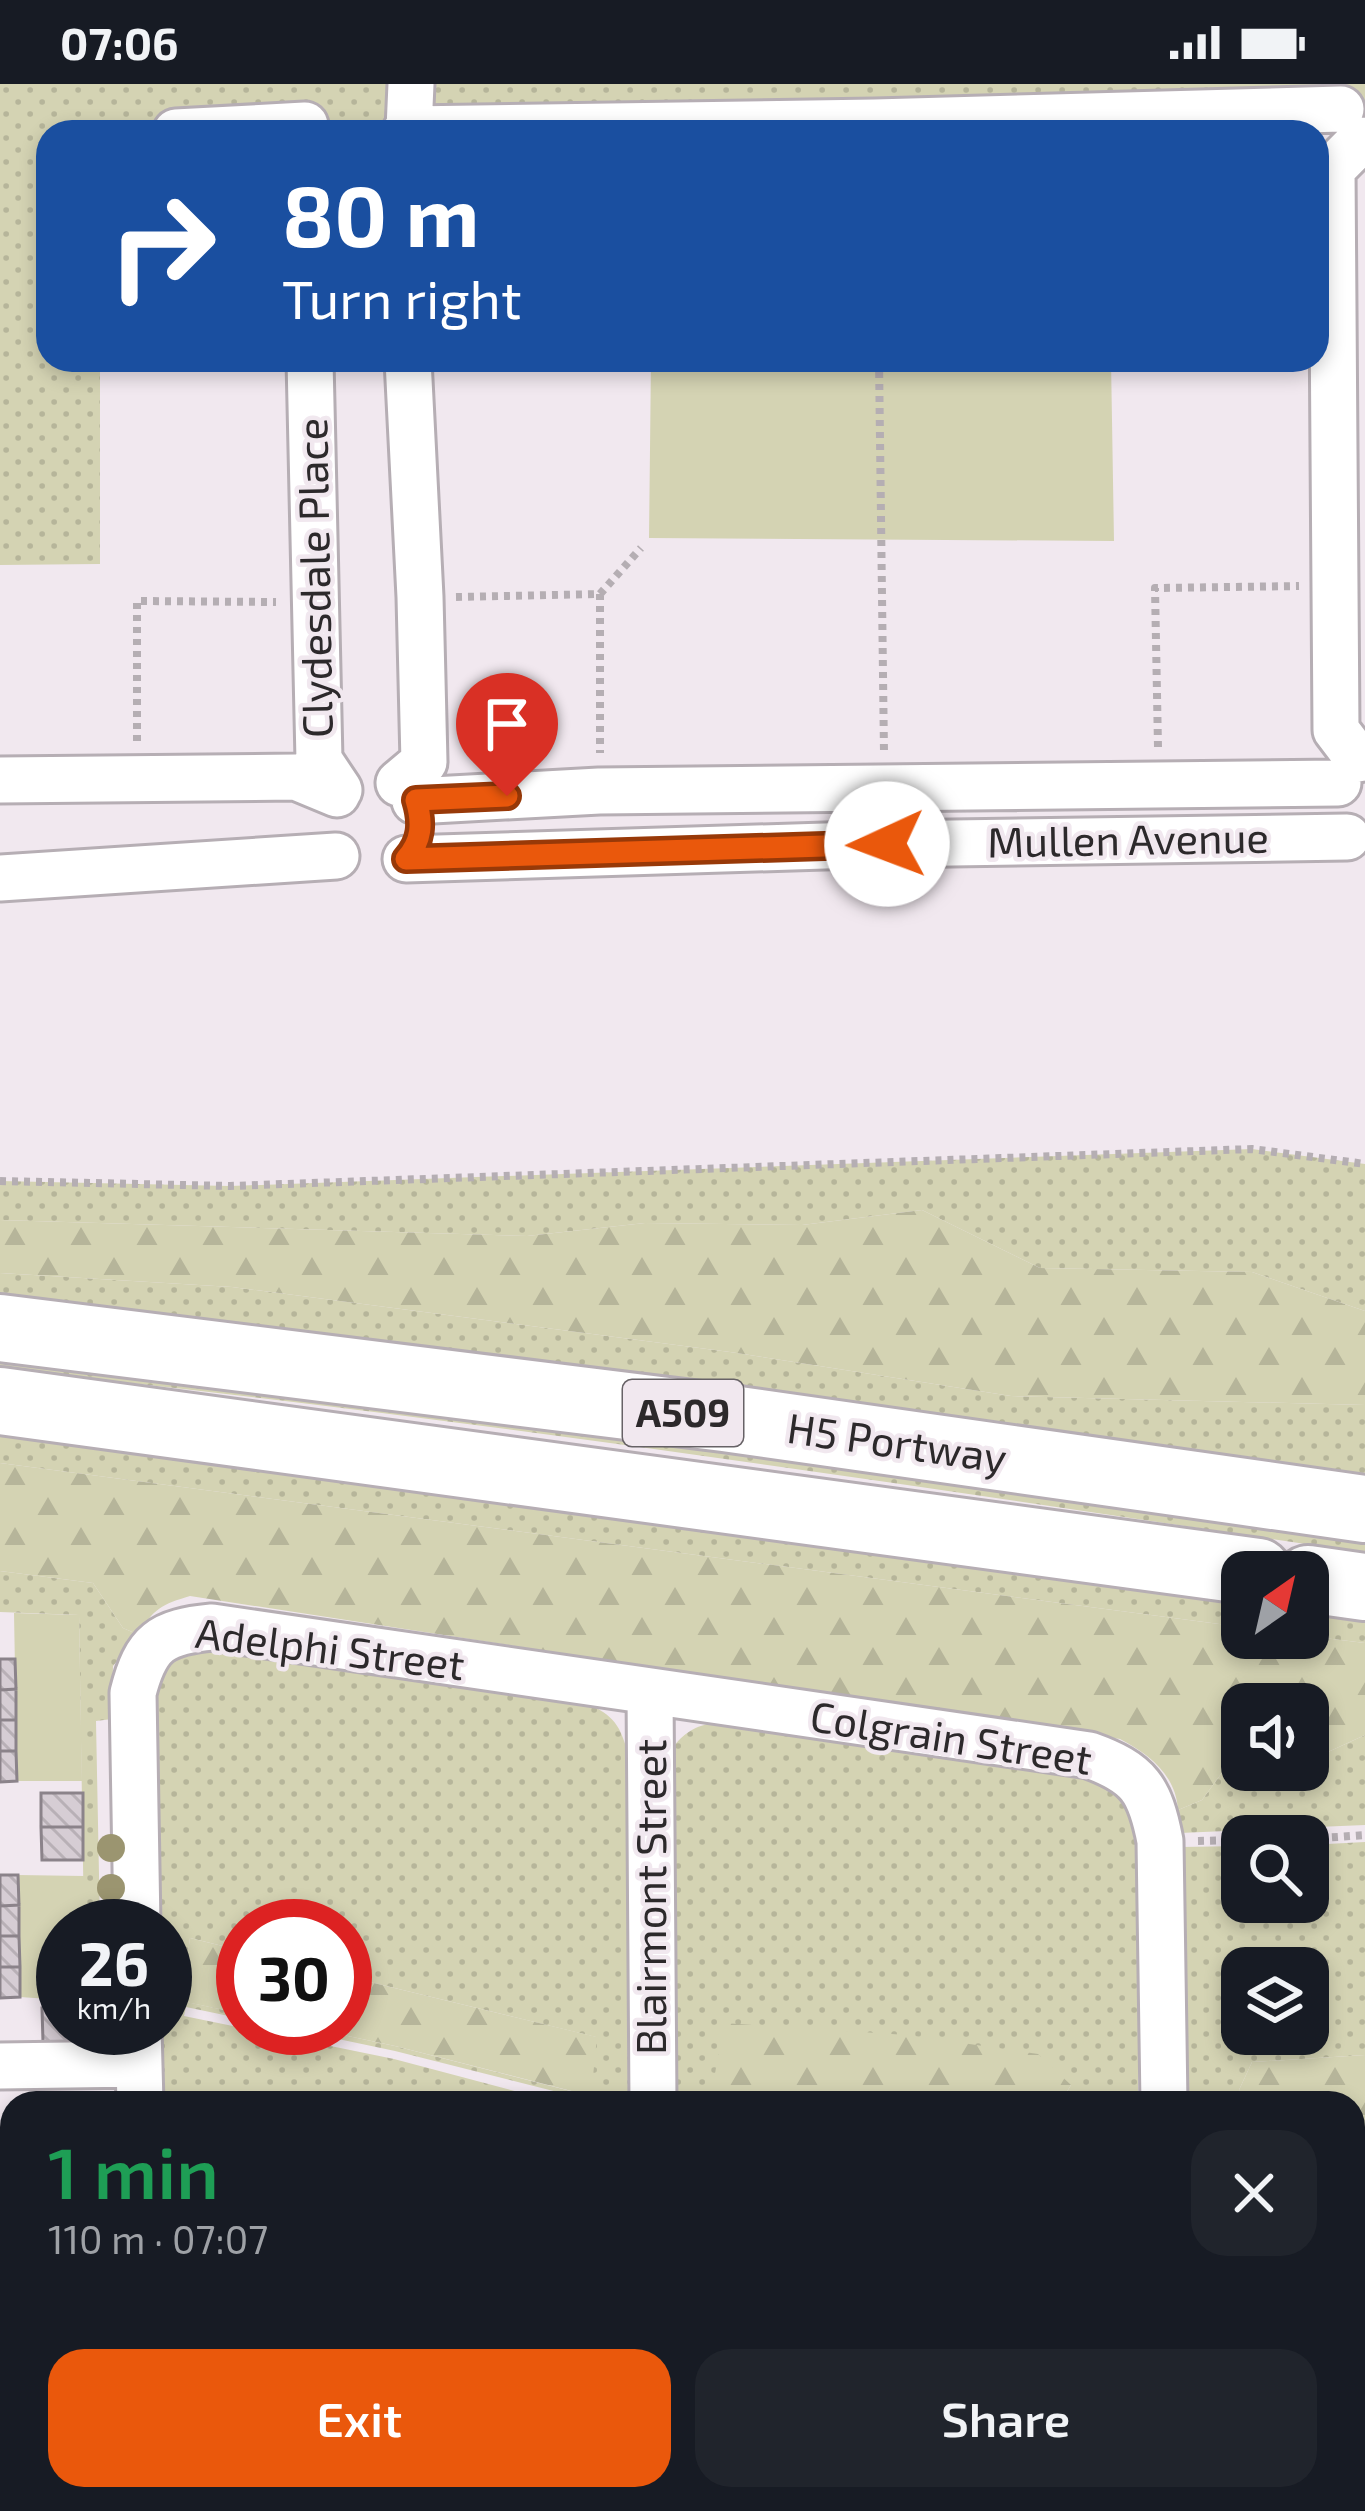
<!DOCTYPE html>
<html lang="en">
<head>
<meta charset="utf-8">
<style>
  :root { --surface:#171b24; --page:#20242c; --text:#f1f3f6; --muted:#9ea1a6; --accent:#ea580c }
  body { margin:0; font-family:"Exo 2",sans-serif; background:var(--page); color:var(--text); height:100vh; display:flex; flex-direction:column; font-size:45px; white-space:nowrap }
  * { box-sizing:border-box; margin:0 }
  p { font-size:39px; color:var(--muted) }
  .icon { flex:none; width:66px; height:66px; fill:none; stroke:currentColor; stroke-width:2; stroke-linecap:round; stroke-linejoin:round }
  .map { position:relative; flex:1; overflow:hidden }
  .panel { position:absolute; left:0px; top:2007px; width:1365px; height:420px; display:flex; flex-direction:column; background:var(--surface); border-radius:36px 36px 0 0; box-shadow:0 6px 18px #0003 }
  .panel>* { flex:none }
  .banner { position:absolute; left:36px; top:36px; width:1293px; height:252px; border-radius:36px; box-shadow:0 6px 18px #0003; background:#1a4fa0; color:#fff; overflow:hidden }
  .needle { width:78px; rotate:34deg }
  .fabs { position:absolute; left:1221px; top:1467px; display:grid; gap:24px }
  .fabs a { display:grid; place-items:center; width:108px; height:108px; border-radius:24px; background:var(--surface); box-shadow:0 6px 18px #0003; font-size:60px }
  .speed { position:absolute; left:36px; top:1815px; display:flex; gap:24px; font-size:60px; font-weight:700; text-align:center }
  .speed>* { display:grid; place-content:center; width:156px; height:156px; border-radius:50%; background:var(--surface); box-shadow:0 6px 18px #0003; line-height:1 }
  .speed small { font-size:30px; font-weight:400 }
  .speed .limit { border:18px solid #d22; background:#fff; color:#111 }
  .pin { position:absolute; display:grid; place-items:center; width:102px; height:102px; color:#fff; margin:-123px -51px; border-radius:50% 50% 50% 0; rotate:-45deg; box-shadow:0 0 12px #0007 }
  .pin .icon { rotate:45deg }
  .me { position:absolute; width:132px; margin:-66px; rotate:268deg; stroke-linejoin:round; filter:drop-shadow(0 0 9px #0008) }
  .turn { display:flex; align-items:center; gap:42px; height:252px; padding:0 48px; font-size:54px }
  .turn .icon { width:156px; height:156px; stroke-width:2.5 }
  .turn b { display:block; font-size:84px; line-height:102px }
  .round { display:grid; place-items:center; flex:none; width:126px; height:126px; border-radius:36px; background:var(--page) }
  .summary { display:flex; align-items:center; justify-content:space-between; height:204px; padding:0 48px }
  h1 { font-size:72px; font-weight:600; line-height:90px; color:#1e9e55 }
  .action { display:flex; gap:24px; margin-top:auto; padding:24px 48px }
  .action a { flex:1; height:138px; border-radius:36px; background:var(--accent); color:#fff; font-size:48px; font-weight:600; line-height:138px; text-align:center }
  .action a+a { background:var(--page); color:var(--text) }
  .status { display:flex; justify-content:space-between; align-items:center; height:84px; padding:0 60px; background:var(--surface); direction:ltr }
  .status svg { height:33px; fill:currentColor }
  .map>svg:first-child { display:block }
</style>
</head>
<body>
<div class="status"><b>07:06</b><svg viewBox="0 0 49 12"><path d="M0 12V9h3v3zM5 12V6h3v6zM10 12V3h3v9zM15 12V0h3v12zM26 1h20v11H26zM47 4h2v5h-2z"/></svg></div>
<div class="map">
<svg width="1365" height="2427" viewBox="0 0 1365 2427">
  <defs>
    <pattern id="grass-dots" width="8" height="8" patternUnits="userSpaceOnUse" patternTransform="scale(3)"><rect width="8" height="8" fill="#d4d3b3"/><path d="M2 2h.1M6 6h.1" fill="none" stroke="#b6b59a" stroke-width="1.8" stroke-linecap="round"/></pattern>
    <pattern id="forest-firs" width="22" height="20" patternUnits="userSpaceOnUse" patternTransform="scale(3)"><rect width="22" height="20" fill="#d4d3b3"/><path d="M5 1l3.5 6h-7zM16 11l3.5 6h-7z" fill="#b6b59a"/></pattern>
    <pattern id="building-back-hatch" width="6" height="6" patternUnits="userSpaceOnUse" patternTransform="scale(3)"><rect width="6" height="6" fill="#d6cdd4"/><path d="M-1 5l2 2M0 0l6 6M5-1l2 2" fill="none" stroke="#b8b0b6"/></pattern>
  </defs>
  <rect width="100%" height="100%" fill="#f1e8ef"/>
  <path fill="url(#grass-dots)" fill-rule="evenodd" d="M0 0H1365V50L48 48V276H135V280L100 281V480L0 481Z
    M1252 1065 1365 1080V1227L1252 1188 1040 1184 922 1126 802 1141 645 1139 527 1152 0 1136V1097L230 1102Z
    M0 1189 232 1203 730 1268 1011 1312 1365 1321V1419L0 1244Z
    M0 1264 1365 1447V1469C911 1401 457 1332 0 1285Z
    M0 1346 1242 1501V1543L0 1379Z
    M0 1487 93 1499 123 1544 139 1551 113 1582 112 1635 96 1637 100 1842H84L79 1531 0 1528Z
    M1308 1513 1365 1524V1559L1308 1552Z
    M195 1566 217 1567 580 1616C606 1628 618 1634 626 1663L630 2019H584L585 2015 395 1967 286 1944H310L395 1962 590 2012 596 1953 345 1892V1842H243V1867L190 1854 182 1917 243 1930V1935L186 1923 184 1932 394 1975 560 2019H159L158 1944H165V1842H156L153 1606C164 1582 170 1577 195 1566Z
    M712 1639 1097 1697 1126 1714 1139 1746 1138 2019H1060L1071 2001 712 2009 759 2019H671L670 1668C681 1651 692 1643 712 1639Z
    M1365 1651V1741L1180 1749 1178 1726 1202 1716 1221 1690 1239 1676 1242 1675V1686H1308V1666L1328 1668Z
    M1365 1758V1971L1252 1978 1239 2006 1242 2019H1184L1181 1763 1242 1762V1818H1308V1761ZM1242 1884H1308V1950H1242Z
    M1365 2068V2427H1188V2415H1353V2069Z
    M168 2415H634L635 2427H168Z
    M677 2415H1136V2427H678Z"/>
  <path fill="url(#forest-firs)" d="M922 1126 1040 1184 1252 1188 1365 1227V1321L1011 1312 730 1268 232 1203 0 1189V1136L527 1152 645 1139 802 1141Z
    M0 1379 1242 1543V1554H1308V1552L1365 1559V1651L1328 1668 1308 1666V1620H1242V1675L1221 1690 1202 1716 1178 1726C1176 1691 1149 1670 1120 1655L190 1512C163 1520 152 1525 139 1551L123 1544 93 1499 0 1487Z
    M190 1854 243 1867V1930L181 1917Z
    M345 1892 597 1953 591 2012 395 1962 310 1944H345Z
    M723 1939 907 1951 1038 1970 1071 2001 1060 2019H759L712 2009Z
    M1365 1971V2051L1353 2052V2019H1242L1239 2006 1252 1978Z"/>
  <path fill="#d4d3b3" d="M651 276H1111L1114 457 649 454Z
    M14 1529 79 1531 82 1697H17Z
    M18 1791 84 1792V1842H63V1916L20 1913Z"/>
  <path fill="url(#building-back-hatch)" stroke="#8b838a" stroke-width="3" d="M0 1575H15L16 1605 0 1606Z
    M16 1605V1636H0V1606Z
    M0 1636H16V1667H0Z
    M0 1667H16L17 1697 0 1698Z
    M41 1709H83V1743H41Z
    M41 1743H83V1776H42Z
    M0 1791H18L19 1821 0 1822Z
    M19 1821V1852H0V1822Z
    M0 1852H19L20 1883H0Z
    M0 1883H20V1913L0 1914Z
    M63 1923V1944H85V1957L43 1958 42 1924Z
    M86 2011V2019H44V2012Z
    M0 2058H12V2088L0 2089Z
    M12 2088V2119H0V2089Z
    M0 2119H12V2149L0 2150Z
    M12 2149V2180H0V2150Z
    M0 2274H12V2305H0Z
    M0 2305H12V2336H0Z
    M0 2336H12V2367H0Z
    M0 2367H12V2398L0 2399Z"/>
  <g fill="none" stroke-linecap="round" stroke-linejoin="round">
    <defs>
      <path id="street" d="M176 48 305 41V48
        M405 48 409 45 411 0
        M409 48V45L875 38 1341 25
        M310 276 319 676 339 706
        M1358 675 1336 646 1332 85 1361 56
        M0 696 296 693 337 710
        M399 699 424 678 420 513 408 276
        M415 717 599 707 1338 699
        M406 775 887 760 1347 753
        M0 794 336 772
        M650 1607 653 2019
        M137 1842 133 1609C146 1558 161 1548 212 1543L1089 1671C1139 1689 1150 1705 1160 1757L1164 2019
        M138 1944 140 2019
        M0 1982 139 1980
        M147 2415V2427
        M655 2415 656 2427
        M1169 2415V2427"/>
      <path id="primary" d="M0 1244 724 1334 1365 1425
        M0 1317 1258 1488
        M1308 1495 1365 1503"/>
    </defs>
    <use href="#street" stroke="#b6aeb4" stroke-width="51"/>
    <use href="#primary" stroke="#b6aeb4" stroke-width="72"/>
    <path stroke="#b5aeb3" stroke-width="8" stroke-dasharray="6 6" stroke-linecap="butt" d="M879 276 884 669
      M600 510 641 464
      M456 513 600 510V669
      M137 657V517L276 518
      M1158 663 1155 504 1299 502
      M0 1097 230 1102 1252 1065 1365 1080
      M1308 1755 1365 1751
      M1198 1757 1242 1756"/>
    <use href="#street" stroke="#fff" stroke-width="45"/>
    <use href="#primary" stroke="#fff" stroke-width="66"/>
  </g>
  <g fill="#9b9570">
    <circle cx="111" cy="1764" r="14"/>
    <circle cx="111" cy="1804" r="14"/>
  </g>
  <g fill="none" stroke-linecap="round" stroke-linejoin="round">
    <defs>
      <path id="route" d="M507 712 416 716C423 739 422 757 406 775L887 760"/>
    </defs>
    <use href="#route" stroke="#983908" stroke-width="30"/>
    <use href="#route" stroke="#ea580c" stroke-width="21"/>
  </g>
  <g text-anchor="middle" stroke-width="9" stroke-linejoin="round" paint-order="stroke">
    <rect fill="#f1e8ef" stroke="#676266" stroke-width="3" x="623" y="1296" width="120" height="66" rx="9"/>
    <g font-size="39" font-weight="bold" fill="#2c292b">
      <text x="683" y="1343">A509</text>
    </g>
    <g font-size="42" fill="#2c292b" stroke="#f1e8ef">
      <text transform="translate(315 494) rotate(-91)" y="15">Clydesdale Place</text>
      <text transform="translate(1128 756) rotate(-1)" y="15">Mullen Avenue</text>
      <text transform="translate(897 1359) rotate(8)" y="15">H5 Portway</text>
      <text transform="translate(330 1565) rotate(7)" y="15">Adelphi Street</text>
      <text transform="translate(951 1654) rotate(9)" y="15">Colgrain Street</text>
      <text transform="translate(651 1813) rotate(-90)" y="15">Blairmont Street</text>
    </g>
  </g>
</svg>
<div class="fabs">
<a><svg class="needle" viewBox="-14 -14 28 28"><path d="M0-13l5 13h-10z" fill="#e53935"/><path d="M0 13l5-13h-10z" fill="#9ea1a6"/></svg></a>
<a><svg class="icon" aria-label="sound" viewBox="0 0 24 24"><path d="M4 9h4l5-4v14l-5-4H4zM17 9q2 3 0 6"/></svg></a>
<a><svg class="icon" aria-label="search" viewBox="0 0 24 24"><circle cx="10" cy="10" r="6"/><path d="M15 15l6 6"/></svg></a>
<a><svg class="icon" aria-label="layers" viewBox="0 0 24 24"><path d="M12 4l9 5-9 5-9-5zM3 14l9 5 9-5"/></svg></a>
</div>
<div class="speed"><div>26<small>km/h</small></div><div class="limit">30</div></div>
<div class="pin" style="left:507px;top:712px;background:#d93025"><svg class="icon" aria-label="arrive" viewBox="0 0 24 24"><path d="M6 21V4h12l-3 4 3 4H6"/></svg></div>
<svg class="me" style="left:887px;top:760px" viewBox="-20 -20 40 40"><circle r="19" fill="#fff"/><path d="M0-13L10 11 0 6-10 11z" fill="#ea580c"/></svg>
<div class="banner">
<div class="turn"><svg class="icon" aria-label="right" viewBox="0 0 24 24"><path d="M7 20v-9h11M14 6l5 5-5 5"/></svg><div><b>80 m</b>Turn right</div></div>
</div>
<section class="panel">
<div class="summary"><div><h1>1 min</h1><p>110 m · 07:07</p></div><a class="round"><svg class="icon" aria-label="close" viewBox="0 0 24 24"><path d="M6 6l12 12M18 6L6 18"/></svg></a></div>
<div class="action"><a>Exit</a><a>Share</a></div>
</section>
</div>
</body>
</html>
